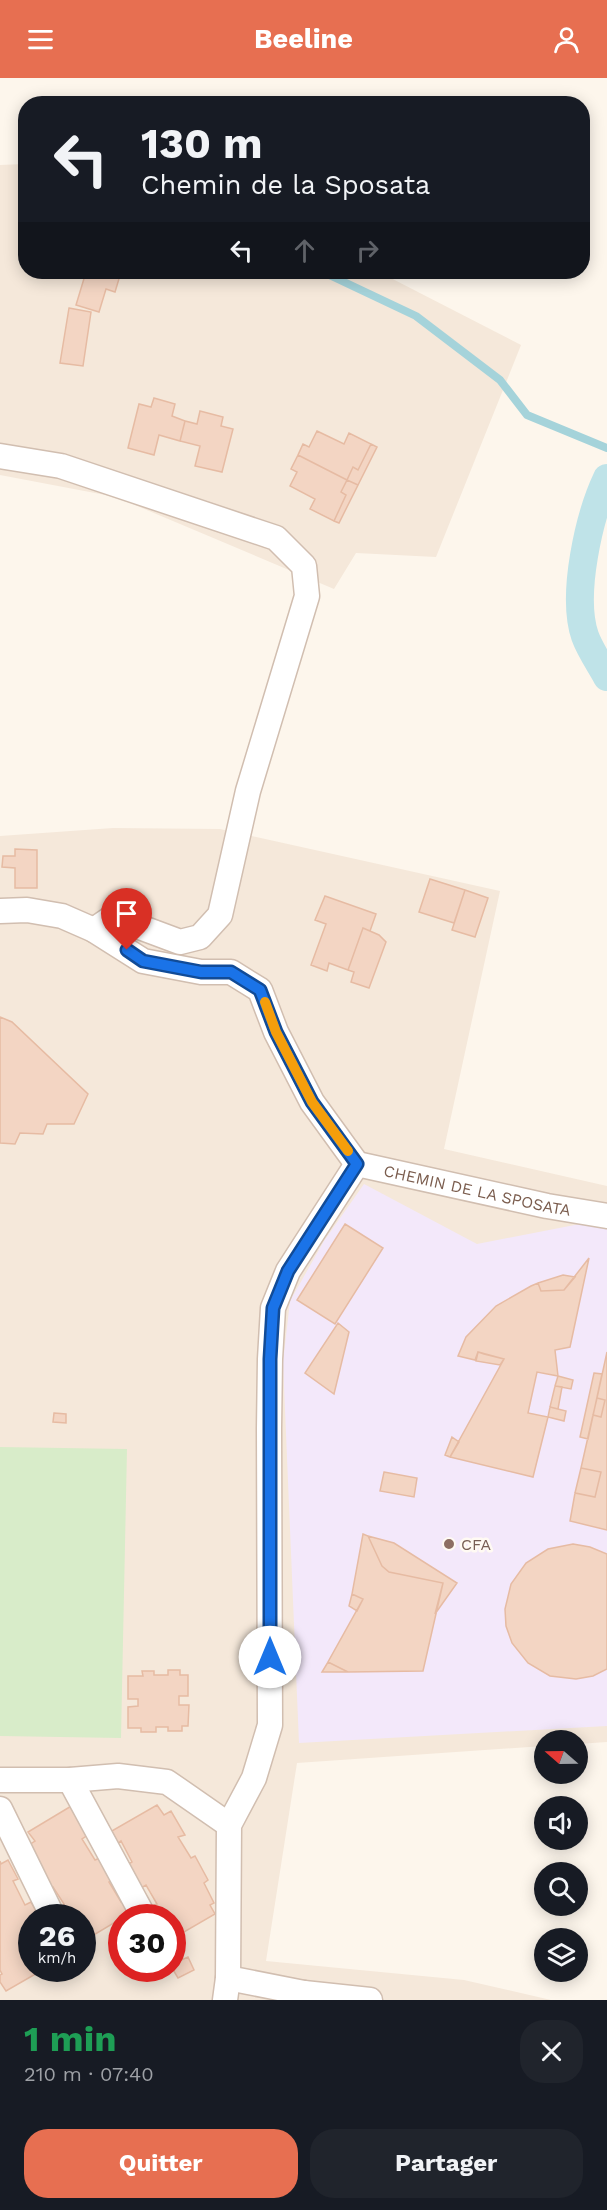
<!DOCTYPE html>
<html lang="fr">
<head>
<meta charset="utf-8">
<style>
  :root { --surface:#171b24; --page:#20242c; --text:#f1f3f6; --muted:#9ea1a6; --accent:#e76f51 }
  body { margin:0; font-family:"Work Sans",sans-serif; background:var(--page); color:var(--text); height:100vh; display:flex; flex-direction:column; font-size:22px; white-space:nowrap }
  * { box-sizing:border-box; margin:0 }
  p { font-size:20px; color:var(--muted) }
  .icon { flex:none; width:33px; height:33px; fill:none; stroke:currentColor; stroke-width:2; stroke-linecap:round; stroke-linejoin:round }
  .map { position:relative; height:1922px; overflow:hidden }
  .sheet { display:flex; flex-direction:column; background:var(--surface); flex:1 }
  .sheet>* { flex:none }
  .hud { position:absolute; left:18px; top:18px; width:572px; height:183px; border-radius:24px; box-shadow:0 3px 15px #0003; background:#171b24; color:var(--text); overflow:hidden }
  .needle { width:39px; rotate:290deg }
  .controls { position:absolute; left:534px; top:1652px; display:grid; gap:12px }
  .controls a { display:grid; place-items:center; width:54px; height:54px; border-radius:50%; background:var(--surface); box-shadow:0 3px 15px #0003; font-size:30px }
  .speed { position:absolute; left:18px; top:1826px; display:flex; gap:12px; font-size:30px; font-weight:700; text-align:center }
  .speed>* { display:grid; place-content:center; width:78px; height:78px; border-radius:50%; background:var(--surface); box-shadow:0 3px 15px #0003; line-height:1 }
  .speed small { font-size:15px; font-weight:400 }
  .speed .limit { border:9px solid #d22; background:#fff; color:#111 }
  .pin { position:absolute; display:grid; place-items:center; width:51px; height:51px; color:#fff; margin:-62px -26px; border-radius:50% 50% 50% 0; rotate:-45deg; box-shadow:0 0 6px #0007 }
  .pin .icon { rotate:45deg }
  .me { position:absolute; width:66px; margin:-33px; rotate:0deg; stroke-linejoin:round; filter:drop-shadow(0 0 4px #0008) }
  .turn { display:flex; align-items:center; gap:21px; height:126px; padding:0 24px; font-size:27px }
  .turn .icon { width:78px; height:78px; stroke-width:2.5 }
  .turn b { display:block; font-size:42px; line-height:51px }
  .lanes { display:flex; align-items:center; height:57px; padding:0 24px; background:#0003; justify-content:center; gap:30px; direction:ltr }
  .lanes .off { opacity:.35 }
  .round { display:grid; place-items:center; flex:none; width:63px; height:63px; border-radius:24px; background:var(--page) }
  .overview { display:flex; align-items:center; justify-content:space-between; height:102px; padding:0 24px }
  h1 { font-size:36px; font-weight:700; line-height:45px; color:#1e9e55 }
  .cta { display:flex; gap:12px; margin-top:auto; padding:12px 24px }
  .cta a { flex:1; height:69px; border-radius:24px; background:var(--accent); color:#fff; font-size:24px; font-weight:700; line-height:69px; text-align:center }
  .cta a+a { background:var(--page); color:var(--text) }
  header { display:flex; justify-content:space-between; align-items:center; height:78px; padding:0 24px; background:var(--accent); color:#fff; font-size:27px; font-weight:700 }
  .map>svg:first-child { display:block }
</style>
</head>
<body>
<header><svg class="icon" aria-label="menu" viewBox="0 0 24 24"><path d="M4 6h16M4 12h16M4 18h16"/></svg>Beeline<svg class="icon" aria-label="person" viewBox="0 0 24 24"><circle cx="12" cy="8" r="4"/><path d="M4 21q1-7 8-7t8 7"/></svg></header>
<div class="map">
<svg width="607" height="1922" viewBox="0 0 607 1922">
  <rect width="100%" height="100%" fill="#fdf6ec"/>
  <path fill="#f5e8da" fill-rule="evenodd" d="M25 86 26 194H379L521 267 436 479 356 475 334 511 116 419 0 397V87Z
    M113 750 220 751 500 813 444 1071 607 1108V1664L578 1666V1662H544V1668L297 1685 266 1883 464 1902 551 1922H0V758ZM32 1839H82V1890H32ZM122 1839H172V1890H122Z"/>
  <path fill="#f3e8fa" d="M364 1106 477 1166 590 1144 607 1147V1648L299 1665 283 1284 290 1223 324 1163Z"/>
  <path fill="#d8ecc9" d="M0 1369 127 1371 121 1660 0 1658Z"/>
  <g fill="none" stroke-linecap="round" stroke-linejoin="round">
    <path stroke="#a5d3da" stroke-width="8" d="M323 194 416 238 500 302 527 337 607 370"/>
    <path stroke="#bfe3e8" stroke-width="28" d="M607 400C589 438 571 517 585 558 590 572 600 586 607 599"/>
  </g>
  <path fill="#f3d5c3" stroke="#e6bba3" stroke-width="1.5" d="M86 194H121L115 214 106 211 99 234 76 227Z
    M69 230 91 234 83 288 60 285Z
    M154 320 175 326 172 338 185 343 180 363 159 357 154 377 128 370 139 326 151 329Z
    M200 333 223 339 221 348 233 351 222 394 195 388 200 368 180 363 185 343 197 346Z
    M317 353 344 366 349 355 371 366 358 392 353 389 347 402 298 377 303 366 309 369Z
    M371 366 377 369 358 407 347 402 353 389 358 392Z
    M298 377 347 402 341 414 346 417 334 443 310 431 315 421 290 408 297 394 291 391Z
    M347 402 358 407 339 445 334 443 346 417 341 414Z
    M15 771 37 772V810H15V790L2 789 3 778H15Z
    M430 801 465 812 454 845 419 834Z
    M465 812 488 820 475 859 452 852Z
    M325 818 376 836 370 853 363 850 348 892 329 885 327 893 311 887 326 846 315 842Z
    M363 850 379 857 386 864 369 910 351 904 354 894 348 892Z
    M0 939 12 944 88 1016 74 1046H47L43 1056 20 1055 15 1066 0 1065Z
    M345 1146 383 1170 335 1246 297 1222Z
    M589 1180 570 1269 555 1272 558 1298 537 1294 528 1335 548 1339 533 1399 450 1379 504 1281 478 1274 475 1282 458 1278 466 1259 496 1228 531 1208 538 1205 541 1213 564 1212Z
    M563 1197 575 1199 564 1212 541 1213 538 1205Z
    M338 1245 349 1254 334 1316 305 1295Z
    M478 1274 484 1276 504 1281 500 1287 476 1283Z
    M607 1274V1452L570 1443 575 1415 595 1419 601 1394 581 1390 593 1337 601 1339 605 1322 597 1320Z
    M594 1295 602 1296 588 1361 580 1359Z
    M558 1298 573 1302 571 1311 555 1308Z
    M555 1308 562 1309 558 1331 550 1329Z
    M597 1320 605 1322 601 1339 593 1337Z
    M550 1329 566 1333 564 1343 548 1339Z
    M54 1335 66 1336V1345L53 1344Z
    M452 1359 459 1364 450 1379 445 1377Z
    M581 1390 601 1394 595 1419 575 1415Z
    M384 1394 417 1400 414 1419 380 1413Z
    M363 1456 368 1458 382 1488 389 1494 443 1505 423 1593 348 1594 328 1584 363 1521 352 1516Z
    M368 1458 394 1465 457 1505 435 1536 443 1505 389 1494 382 1488Z
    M573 1466 590 1469 607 1476V1591L593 1598 576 1601 550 1598 528 1585 512 1565 506 1548 505 1531 511 1506 526 1485 548 1471Z
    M352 1516 363 1521 357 1533 349 1528Z
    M328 1584 348 1594H322Z
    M168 1592H180V1597H188V1618H179V1627H189L188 1648H182V1653H168V1649H156V1654H141V1650H128V1629L138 1628V1621H128V1598H143L142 1593H154V1597H168Z
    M78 1724 88 1757 82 1761 95 1782 102 1779 115 1801 109 1804 121 1824 127 1820 134 1833 87 1861 82 1853V1839H64L60 1832 64 1826 53 1809 49 1811 29 1767 35 1763 28 1754Z
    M157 1727 164 1737 171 1733 185 1757 178 1759 191 1780 195 1778 208 1802 204 1805 214 1825 210 1827 215 1836 172 1861V1839H158L152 1828 157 1826 146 1807 141 1810 127 1787 132 1784 121 1763 117 1766 110 1754Z
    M8 1782 18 1801 13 1803 25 1827 31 1824 40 1839H32V1890H46L6 1913 0 1904V1897L2 1896 0 1892V1783L1 1786Z
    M188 1879 194 1892 178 1900 172 1890V1886Z"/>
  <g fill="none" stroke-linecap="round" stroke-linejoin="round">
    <defs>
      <g id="minor">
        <path d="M0 378 61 388 276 460 304 488 307 518 248 713 220 837 200 859 180 864 113 839 94 852"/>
        <path id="s1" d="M0 833 27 832 62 838 94 852 143 883 201 894H231L260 912 276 954 312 1024 357 1086 547 1128 607 1138"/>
        <path d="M0 1702H70L118 1698 167 1704 229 1747"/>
        <path d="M70 1702 144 1839"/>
        <path d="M0 1731 53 1839"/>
        <path d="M228 1900 304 1915"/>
        <path d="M225 1922 228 1900 229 1747 254 1700 270 1647 269 1350 270 1281 273 1230 288 1193 357 1086"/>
        <path d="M294 1922 304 1915 370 1922"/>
      </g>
    </defs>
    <use href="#minor" stroke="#d1beb0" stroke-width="27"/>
    <use href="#minor" stroke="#fff" stroke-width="24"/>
  </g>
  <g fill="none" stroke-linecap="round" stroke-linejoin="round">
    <defs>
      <path id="route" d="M127 872 143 883 201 894H231L260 912 276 954 312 1024 357 1086 288 1193 273 1230 270 1281V1579"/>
    </defs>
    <use href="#route" stroke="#114b97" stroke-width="15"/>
    <use href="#route" stroke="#1a73e8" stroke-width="10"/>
    <path stroke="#f59e0b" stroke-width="10" d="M265 924 276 954 312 1024 348 1073"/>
  </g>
  <circle fill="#8d6e63" stroke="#fffaf3" stroke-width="2" cx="449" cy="1466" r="6"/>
  <g text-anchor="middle" stroke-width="5" stroke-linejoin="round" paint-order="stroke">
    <g font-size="16" fill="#7a5c4d" stroke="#fffaf3">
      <text dy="6" stroke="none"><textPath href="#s1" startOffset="602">CHEMIN DE LA SPOSATA</textPath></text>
    </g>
    <g font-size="16" fill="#785e54" stroke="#fffaf3" text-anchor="start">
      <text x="461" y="1472">CFA</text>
    </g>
  </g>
</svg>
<div class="controls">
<a><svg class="needle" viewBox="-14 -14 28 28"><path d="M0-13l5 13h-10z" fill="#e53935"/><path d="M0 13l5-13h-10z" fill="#9ea1a6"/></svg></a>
<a><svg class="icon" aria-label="sound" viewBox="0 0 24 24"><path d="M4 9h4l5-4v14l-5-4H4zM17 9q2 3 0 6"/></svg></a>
<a><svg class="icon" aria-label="search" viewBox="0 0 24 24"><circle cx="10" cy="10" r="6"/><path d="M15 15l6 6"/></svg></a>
<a><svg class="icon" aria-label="layers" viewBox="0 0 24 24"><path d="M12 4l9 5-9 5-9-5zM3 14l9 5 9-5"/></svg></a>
</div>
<div class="speed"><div>26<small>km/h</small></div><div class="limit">30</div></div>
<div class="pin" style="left:127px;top:872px;background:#d93025"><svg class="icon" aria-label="arrive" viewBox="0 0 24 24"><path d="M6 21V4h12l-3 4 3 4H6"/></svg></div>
<svg class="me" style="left:270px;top:1579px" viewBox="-20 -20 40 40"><circle r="19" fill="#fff"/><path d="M0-13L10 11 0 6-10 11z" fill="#1a73e8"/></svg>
<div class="hud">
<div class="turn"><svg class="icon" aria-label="left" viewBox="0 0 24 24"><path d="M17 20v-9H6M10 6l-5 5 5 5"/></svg><div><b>130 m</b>Chemin de la Sposata</div></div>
<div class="lanes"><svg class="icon" aria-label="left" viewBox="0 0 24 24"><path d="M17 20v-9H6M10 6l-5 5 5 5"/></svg><svg class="icon off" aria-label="ahead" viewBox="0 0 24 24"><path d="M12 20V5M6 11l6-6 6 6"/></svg><svg class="icon off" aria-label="right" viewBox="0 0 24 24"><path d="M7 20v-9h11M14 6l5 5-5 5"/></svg></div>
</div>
</div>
<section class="sheet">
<div class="overview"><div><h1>1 min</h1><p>210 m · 07:40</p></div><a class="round"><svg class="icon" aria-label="close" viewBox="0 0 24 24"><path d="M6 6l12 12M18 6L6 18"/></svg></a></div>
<div class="cta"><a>Quitter</a><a>Partager</a></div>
</section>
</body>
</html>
